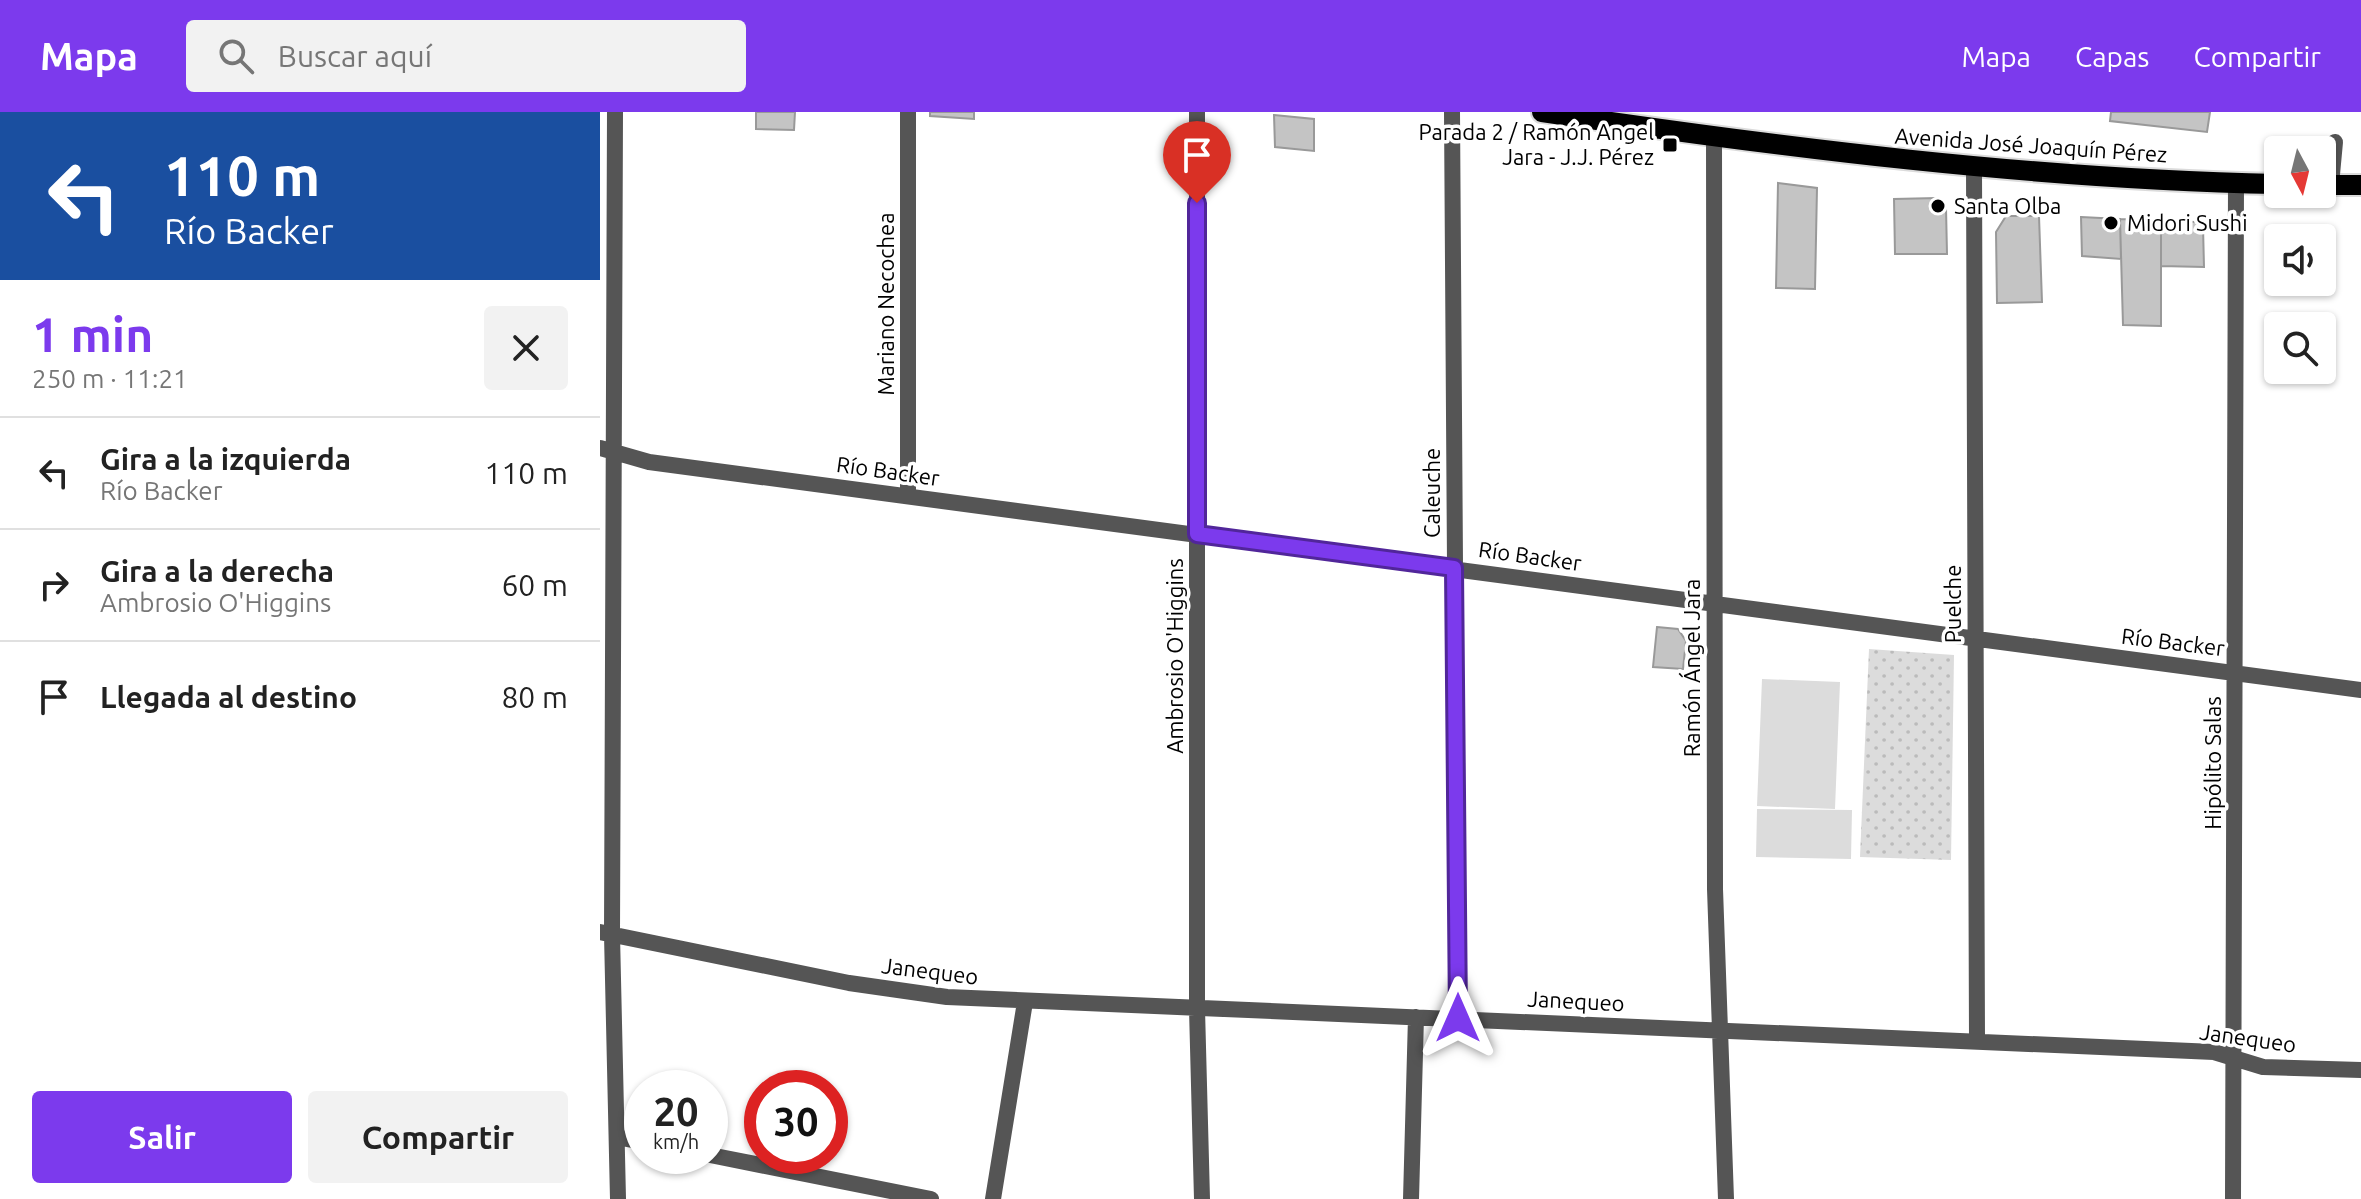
<!DOCTYPE html>
<html lang="es">
<head>
<meta charset="utf-8">
<style>
  :root { --surface:#fff; --page:#f2f2f2; --text:#222; --muted:#767676; --line:#e0e0e0; --accent:#7c3aed }
  body { margin:0; font-family:Ubuntu,sans-serif; background:var(--page); color:var(--text); height:100vh; display:flex; flex-direction:column; font-size:30px; white-space:nowrap }
  * { box-sizing:border-box; margin:0 }
  p { font-size:26px; color:var(--muted) }
  .icon { flex:none; width:44px; height:44px; fill:none; stroke:currentColor; stroke-width:2; stroke-linecap:round; stroke-linejoin:round }
  .map { position:relative; flex:1; overflow:hidden }
  .sheet { display:flex; flex-direction:column; background:var(--surface); width:600px }
  .sheet>* { flex:none }
  .guide { background:#1a4fa0; color:#fff; overflow:hidden }
  .needle { width:52px; rotate:173deg }
  .buttons { position:absolute; left:1664px; top:24px; display:grid; gap:16px }
  .buttons a { display:grid; place-items:center; width:72px; height:72px; border-radius:8px; background:var(--surface); box-shadow:0 2px 6px #0004; font-size:40px }
  .speed { position:absolute; left:24px; top:958px; display:flex; gap:16px; font-size:40px; font-weight:700; text-align:center }
  .speed>* { display:grid; place-content:center; width:104px; height:104px; border-radius:50%; background:var(--surface); box-shadow:0 2px 6px #0004; line-height:1 }
  .speed small { font-size:20px; font-weight:400 }
  .speed .limit { border:12px solid #d22; background:#fff; color:#111 }
  .pin { position:absolute; display:grid; place-items:center; width:68px; height:68px; color:#fff; margin:-82px -34px; border-radius:50% 50% 50% 0; rotate:-45deg; box-shadow:0 0 8px #0007 }
  .pin .icon { rotate:45deg }
  .me { position:absolute; width:88px; margin:-44px; rotate:0deg; stroke-linejoin:round; filter:drop-shadow(0 0 6px #0008) }
  .turn { display:flex; align-items:center; gap:28px; height:168px; padding:0 32px; font-size:36px }
  .turn .icon { width:104px; height:104px; stroke-width:2.5 }
  .turn b { display:block; font-size:56px; line-height:68px }
  .round { display:grid; place-items:center; flex:none; width:84px; height:84px; border-radius:8px; background:var(--page) }
  .head { display:flex; align-items:center; justify-content:space-between; height:136px; padding:0 32px }
  h1 { font-size:48px; font-weight:700; line-height:60px; color:var(--accent) }
  .primary-button { display:flex; gap:16px; margin-top:auto; padding:16px 32px }
  .primary-button a { flex:1; height:92px; border-radius:8px; background:var(--accent); color:#fff; font-size:32px; font-weight:700; line-height:92px; text-align:center }
  .primary-button a+a { background:var(--page); color:var(--text) }
  ul { padding:0; list-style:none }
  li { display:flex; align-items:center; gap:24px; height:112px; padding:0 32px; border-top:2px solid var(--line) }
  li div { flex:1 }
  li b { display:block; font-size:30px }
  li em { font-style:normal }
  header { display:flex; align-items:center; gap:48px; box-sizing:border-box; height:112px; padding:0 40px; background:var(--accent); color:#fff }
  header strong { font-size:38px }
  nav { display:flex; gap:44px; margin-inline-start:auto; font-size:28px }
  .search { width:560px; height:72px; background:var(--page); display:flex; align-items:center; gap:20px; box-sizing:border-box; padding:0 28px; border-radius:8px; color:var(--muted); font-size:30px }
  main { display:flex; flex:1; min-height:0 }
  .map>svg:first-child { display:block }
</style>
</head>
<body>
<header>
<strong>Mapa</strong>
<div class="search"><svg class="icon" aria-label="search" viewBox="0 0 24 24"><circle cx="10" cy="10" r="6"/><path d="M15 15l6 6"/></svg>Buscar aquí</div>
<nav><a>Mapa</a><a>Capas</a><a>Compartir</a></nav>
</header>
<main>
<section class="sheet">
<div class="guide">
<div class="turn"><svg class="icon" aria-label="left" viewBox="0 0 24 24"><path d="M17 20v-9H6M10 6l-5 5 5 5"/></svg><div><b>110 m</b>Río Backer</div></div>
</div>
<div class="head"><div><h1>1 min</h1><p>250 m · 11:21</p></div><a class="round"><svg class="icon" aria-label="close" viewBox="0 0 24 24"><path d="M6 6l12 12M18 6L6 18"/></svg></a></div>
<ul>
<li><svg class="icon" aria-label="left" viewBox="0 0 24 24"><path d="M17 20v-9H6M10 6l-5 5 5 5"/></svg><div><b>Gira a la izquierda</b><p>Río Backer</p></div><em>110 m</em></li>
<li><svg class="icon" aria-label="right" viewBox="0 0 24 24"><path d="M7 20v-9h11M14 6l5 5-5 5"/></svg><div><b>Gira a la derecha</b><p>Ambrosio O'Higgins</p></div><em>60 m</em></li>
<li><svg class="icon" aria-label="arrive" viewBox="0 0 24 24"><path d="M6 21V4h12l-3 4 3 4H6"/></svg><div><b>Llegada al destino</b></div><em>80 m</em></li>
</ul>
<div class="primary-button"><a>Salir</a><a>Compartir</a></div>
</section>
<div class="map">
<svg width="1761" height="1087" viewBox="0 0 1761 1087">
  <defs>
    <pattern id="green-dots" width="8" height="8" patternUnits="userSpaceOnUse" patternTransform="scale(2)"><rect width="8" height="8" fill="#dcdcdc"/><path d="M2 2h.1M6 6h.1" fill="none" stroke="#bbb" stroke-width="1.8" stroke-linecap="round"/></pattern>
  </defs>
  <rect width="100%" height="100%" fill="#fff"/>
  <path fill="url(#green-dots)" d="M1269 537 1354 543 1351 748 1260 745Z"/>
  <path fill="#dcdcdc" d="M1162 567 1240 570 1235 697 1157 694Z
    M1157 697 1252 698 1251 747 1156 745Z"/>
  <path fill="#c4c4c4" stroke="#999" stroke-width="2" d="M156 0H195L194 18 156 17Z
    M330 0H374V7L330 4Z
    M1511 0H1610L1607 20 1510 9Z
    M674 3 714 7V39L675 35Z
    M1178 71 1217 76 1215 177 1176 176Z
    M1337 86 1346 96 1347 142H1295L1294 87Z
    M1406 104H1439L1442 190 1397 191 1396 120Z
    M1481 105 1520 107 1521 147 1482 144Z
    M1520 107 1561 109V214L1523 213Z
    M1561 109 1596 110 1603 114 1604 155 1561 154Z
    M1057 515 1078 517 1086 529 1083 557 1053 555Z"/>
  <g fill="none" stroke-linecap="round" stroke-linejoin="round">
    <defs>
      <path id="primary" d="M942 0C1187 36 1431 67 1678 72
        M1722 73H1761"/>
    </defs>
    <use href="#primary" stroke="#dbdbdb" stroke-width="24"/>
    <path stroke="#555" stroke-width="16" d="M1731 73 1735 30"/>
    <path stroke="#555" stroke-width="16" d="M15 0 12 823 18 1087
      M597 0V897L602 1087
      M852 0 858 906
      M1114 25 1115 777 1126 1087
      M1374 56 1377 928
      M0 336 49 350 1761 578
      M308 384V0
      M0 820 249 871 347 885 1614 940 1663 955 1761 958
      M17 1025 42 1030
      M110 1043 331 1087
      M393 1087 425 890
      M811 1087 816 905
      M1633 1087 1636 71"/>
    <use href="#primary" stroke="#000" stroke-width="20"/>
  </g>
  <g fill="none" stroke-linecap="round" stroke-linejoin="round">
    <defs>
      <path id="route" d="M597 91V422L854 456 858 906"/>
    </defs>
    <use href="#route" stroke="#51269a" stroke-width="20"/>
    <use href="#route" stroke="#7c3aed" stroke-width="14"/>
  </g>
  <g fill="#000" stroke="#fff" stroke-width="3">
    <rect x="1062" y="25" width="16" height="16" rx="4"/>
    <circle cx="1338" cy="94" r="8"/>
    <circle cx="1511" cy="111" r="8"/>
  </g>
  <g text-anchor="middle" stroke-width="7" stroke-linejoin="round" paint-order="stroke">
    <g font-size="22" fill="#000" stroke="#fff" text-anchor="start">
      <text x="1054" y="28" text-anchor="end">Parada 2 / Ramón Angel<tspan x="1054" dy="25">Jara - J.J. Pérez</tspan></text>
      <text x="1354" y="102">Santa Olba</text>
      <text x="1527" y="119">Midori Sushi</text>
    </g>
    <g font-size="22" fill="#000" stroke="#fff">
      <text transform="translate(1431 33) rotate(4)" y="8">Avenida José Joaquín Pérez</text>
      <text transform="translate(286 192) rotate(-90)" y="8">Mariano Necochea</text>
      <text transform="translate(288 359) rotate(8)" y="8">Río Backer</text>
      <text transform="translate(832 381) rotate(-90)" y="8">Caleuche</text>
      <text transform="translate(930 444) rotate(8)" y="8">Río Backer</text>
      <text transform="translate(1353 492) rotate(-90)" y="8">Puelche</text>
      <text transform="translate(1573 530) rotate(7)" y="8">Río Backer</text>
      <text transform="translate(575 544) rotate(-90)" y="8">Ambrosio O'Higgins</text>
      <text transform="translate(1092 556) rotate(-90)" y="8">Ramón Ángel Jara</text>
      <text transform="translate(1613 651) rotate(-90)" y="8">Hipólito Salas</text>
      <text transform="translate(330 859) rotate(7)" y="8">Janequeo</text>
      <text transform="translate(976 889) rotate(3)" y="8">Janequeo</text>
      <text transform="translate(1648 926) rotate(8)" y="8">Janequeo</text>
    </g>
  </g>
</svg>
<div class="buttons">
<a><svg class="needle" viewBox="-14 -14 28 28"><path d="M0-13l5 13h-10z" fill="#e53935"/><path d="M0 13l5-13h-10z" fill="#767676"/></svg></a>
<a><svg class="icon" aria-label="sound" viewBox="0 0 24 24"><path d="M4 9h4l5-4v14l-5-4H4zM17 9q2 3 0 6"/></svg></a>
<a><svg class="icon" aria-label="search" viewBox="0 0 24 24"><circle cx="10" cy="10" r="6"/><path d="M15 15l6 6"/></svg></a>
</div>
<div class="speed"><div>20<small>km/h</small></div><div class="limit">30</div></div>
<div class="pin" style="left:597px;top:91px;background:#d93025"><svg class="icon" aria-label="arrive" viewBox="0 0 24 24"><path d="M6 21V4h12l-3 4 3 4H6"/></svg></div>
<svg class="me" style="left:858px;top:906px" viewBox="-20 -20 40 40"><path d="M0-17L14 15 0 8-14 15z" fill="#7c3aed" stroke="#fff" stroke-width="4"/></svg>
</div>
</main>
</body>
</html>
